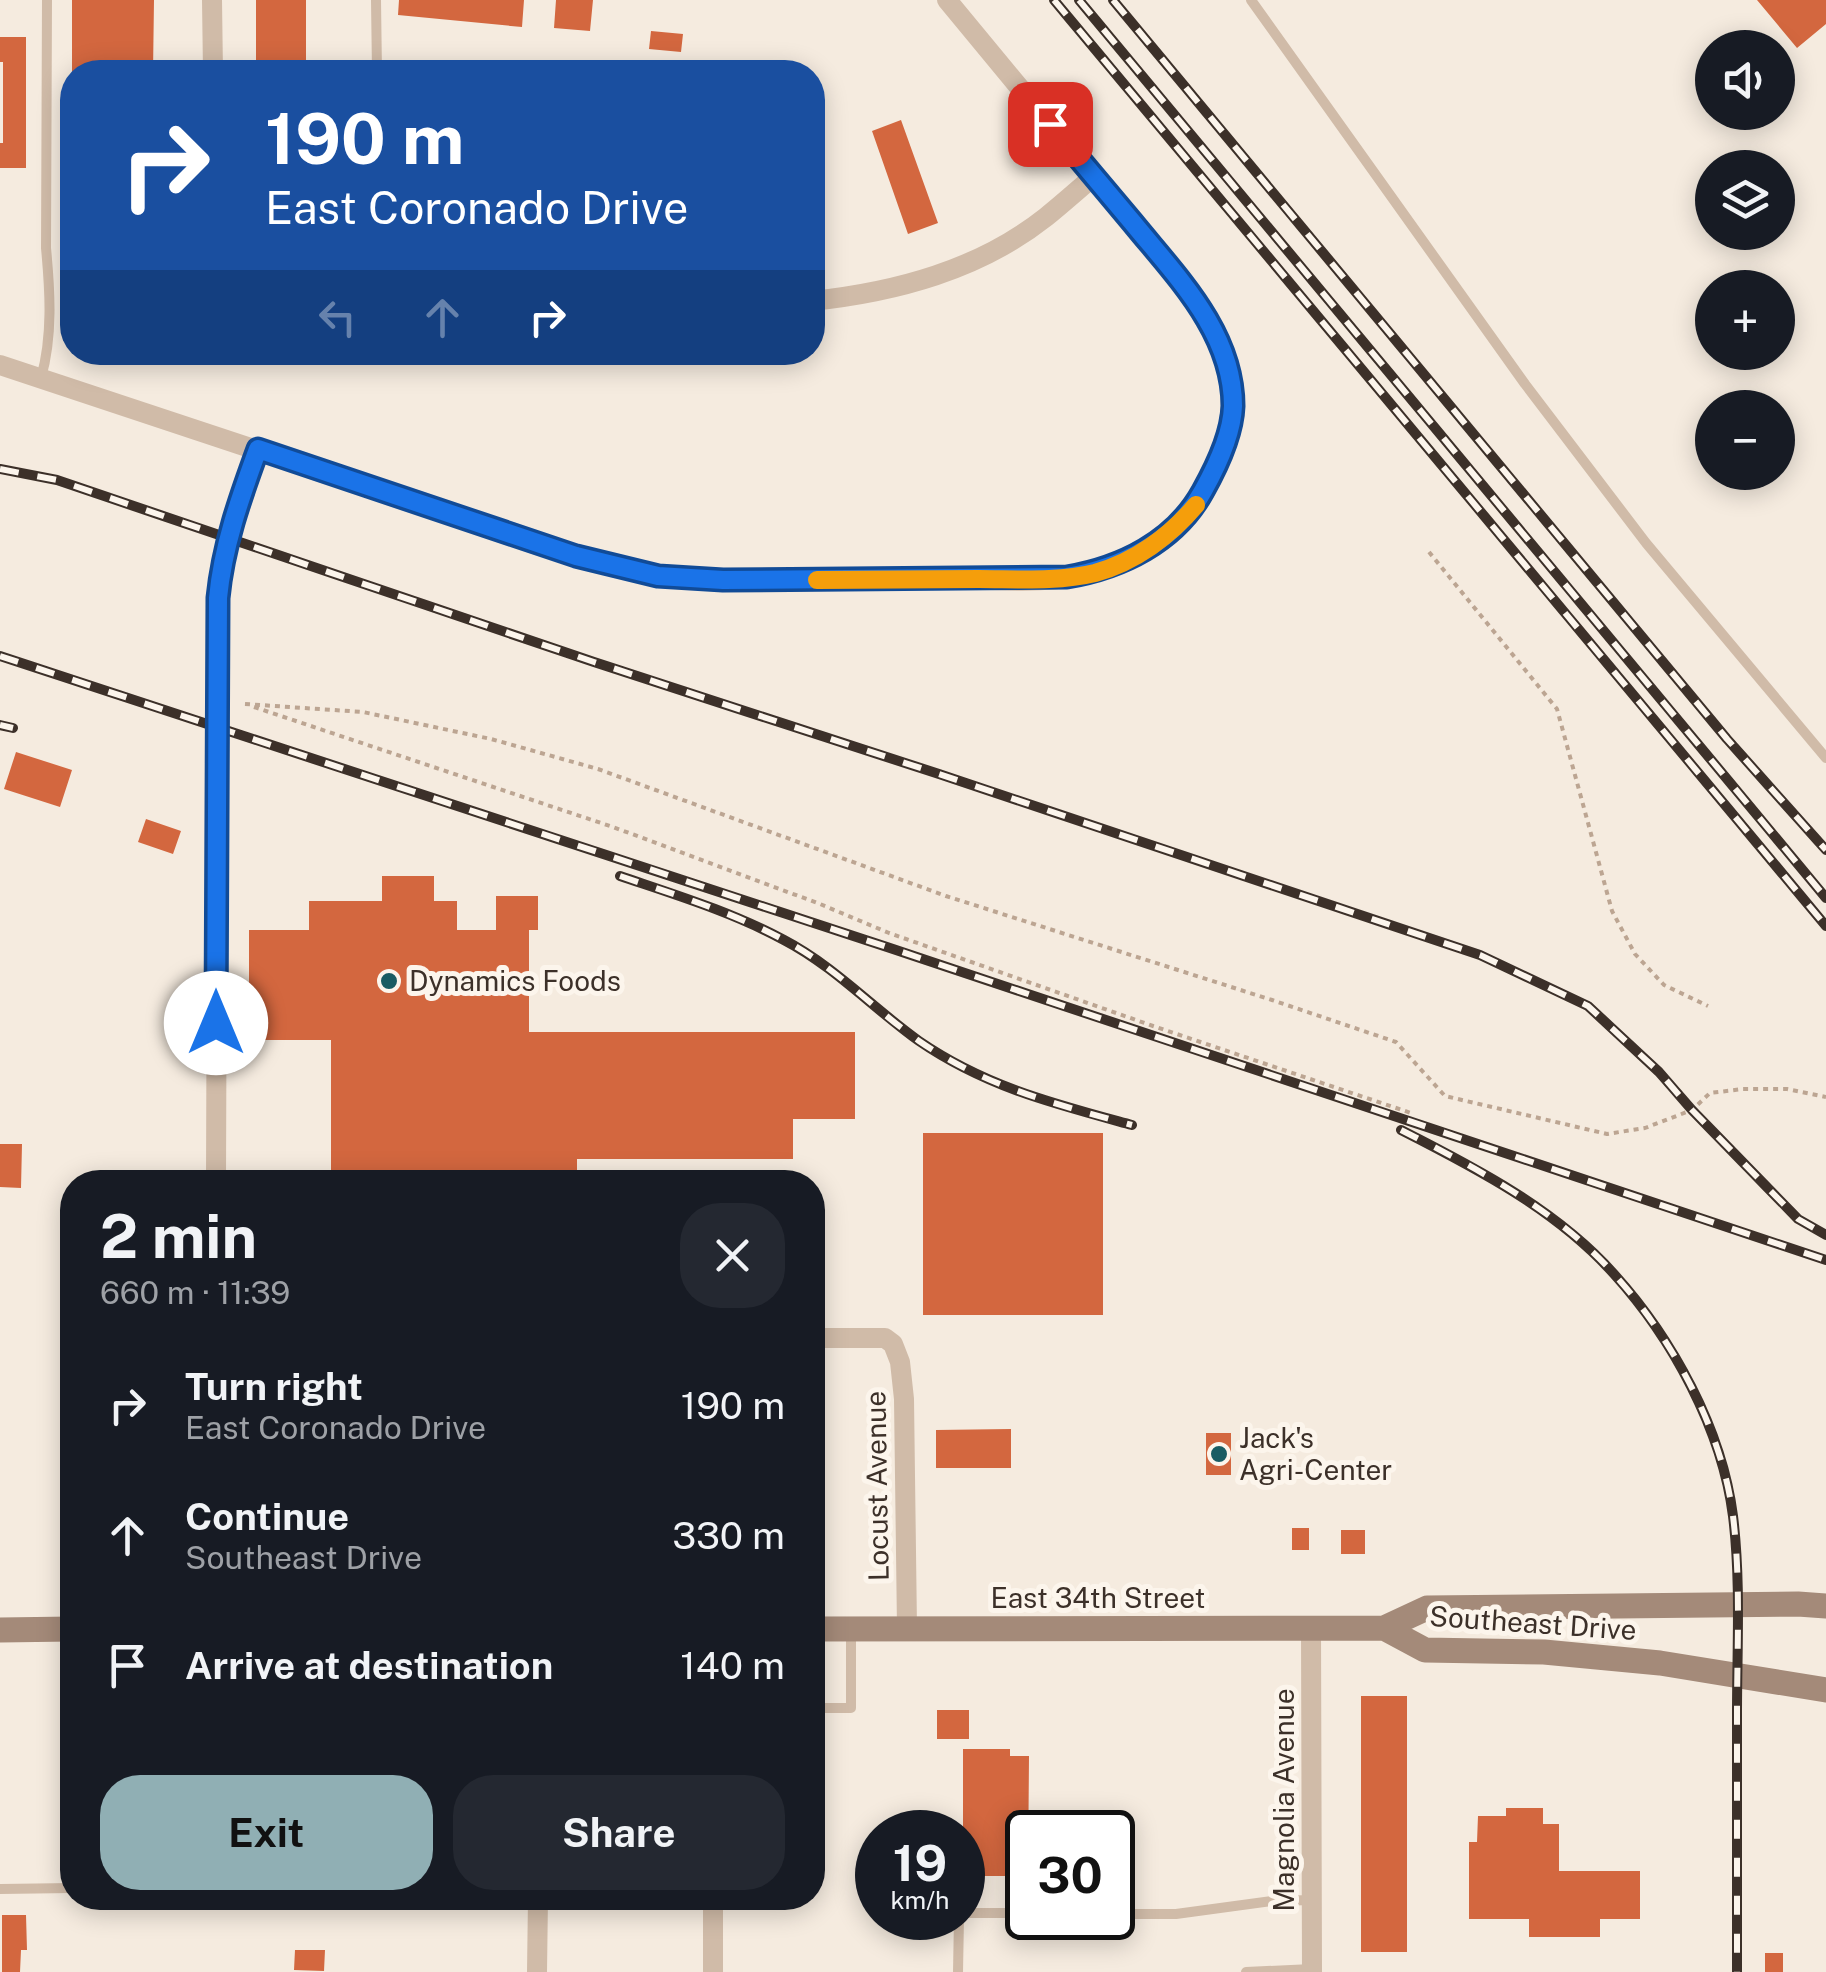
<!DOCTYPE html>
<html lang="en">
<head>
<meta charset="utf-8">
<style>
  :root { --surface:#171b24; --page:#242831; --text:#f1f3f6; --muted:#9ea1a6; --accent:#90afb4 }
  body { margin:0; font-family:"Public Sans",sans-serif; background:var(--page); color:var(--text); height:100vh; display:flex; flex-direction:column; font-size:38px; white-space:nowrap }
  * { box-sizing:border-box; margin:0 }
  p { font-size:32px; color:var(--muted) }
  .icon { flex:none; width:55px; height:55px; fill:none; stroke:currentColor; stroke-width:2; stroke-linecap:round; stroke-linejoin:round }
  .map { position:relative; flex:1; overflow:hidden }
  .panel { position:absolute; left:60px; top:1170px; width:765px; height:740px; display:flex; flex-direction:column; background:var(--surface); border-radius:40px; box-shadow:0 5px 25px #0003 }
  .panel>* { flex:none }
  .banner { position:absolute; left:60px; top:60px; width:765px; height:305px; border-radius:40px; box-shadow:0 5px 25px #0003; background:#1a4fa0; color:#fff; overflow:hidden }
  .buttons { position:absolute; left:1695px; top:30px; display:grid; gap:20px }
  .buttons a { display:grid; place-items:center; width:100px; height:100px; border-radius:50%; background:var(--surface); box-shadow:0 5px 25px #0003; font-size:50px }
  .speed { position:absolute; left:855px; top:1810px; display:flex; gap:20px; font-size:50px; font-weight:700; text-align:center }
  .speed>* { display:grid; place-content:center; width:130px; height:130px; border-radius:50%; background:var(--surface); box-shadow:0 5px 25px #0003; line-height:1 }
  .speed small { font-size:25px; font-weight:400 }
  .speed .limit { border:5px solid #111; border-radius:15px; background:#fff; color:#111 }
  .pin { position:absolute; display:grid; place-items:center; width:85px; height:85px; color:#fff; margin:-42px; border-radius:20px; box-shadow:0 5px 15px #0006 }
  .me { position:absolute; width:110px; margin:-55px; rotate:0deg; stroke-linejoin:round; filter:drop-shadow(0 0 8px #0008) }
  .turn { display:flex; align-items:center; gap:35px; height:210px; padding:0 40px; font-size:45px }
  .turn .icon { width:130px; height:130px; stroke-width:2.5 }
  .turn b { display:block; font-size:70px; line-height:85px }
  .lanes { display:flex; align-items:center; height:95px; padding:0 40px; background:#0003; justify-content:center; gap:50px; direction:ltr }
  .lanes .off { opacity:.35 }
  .round { display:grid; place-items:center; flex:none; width:105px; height:105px; border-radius:40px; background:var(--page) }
  .headline { display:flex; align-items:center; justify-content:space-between; height:170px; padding:0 40px }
  h1 { font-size:60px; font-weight:700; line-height:75px }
  .button { display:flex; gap:20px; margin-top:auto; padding:20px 40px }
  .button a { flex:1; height:115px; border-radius:40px; background:var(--accent); color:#111; font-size:40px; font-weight:700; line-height:115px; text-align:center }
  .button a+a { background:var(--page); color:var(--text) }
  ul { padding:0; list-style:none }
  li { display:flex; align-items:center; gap:30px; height:130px; padding:0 40px }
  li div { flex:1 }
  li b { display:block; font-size:38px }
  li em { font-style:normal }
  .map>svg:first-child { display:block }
</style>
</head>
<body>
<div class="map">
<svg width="1826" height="1972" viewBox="0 0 1826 1972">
  <rect width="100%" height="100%" fill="#f5ebdf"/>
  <path fill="#d3673f" d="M72 0H154L153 72H72Z
    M256 0H306V72H258V63H256Z
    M399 0H524L522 27 398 15Z
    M556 0H593L590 31 554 28Z
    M1757 0H1826V24L1797 48Z
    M651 31 683 34 681 52 649 49Z
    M0 37H26V168H0V143H3V62H0Z
    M901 120 938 223 908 234 872 131Z
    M16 752 72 770 60 807 4 789Z
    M146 819 181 831 173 854 138 842Z
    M382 876H434V901H457V930H496V896H538V930H529V1032H855V1119H793V1159H577V1182H331V1040H249V930H309V901H382Z
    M923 1133H1103V1315H923Z
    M0 1144H22L21 1188 0 1187Z
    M1011 1429V1468H936V1430Z
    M1206 1433H1231V1475H1206Z
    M1292 1528H1309V1550H1292Z
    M1341 1530H1365V1554H1341Z
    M1361 1696H1407V1952H1361Z
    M937 1710H969V1739H937Z
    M963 1749H1010V1756H1029L1028 1876H963Z
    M1506 1808H1543V1824H1559V1871H1640V1919H1600V1937H1529V1919H1469V1842H1477L1478 1816H1506Z
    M2 1915H26L27 1950H21L20 1972H2Z
    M295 1950H325L324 1971 294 1970Z
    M1765 1953H1783V1972H1765Z"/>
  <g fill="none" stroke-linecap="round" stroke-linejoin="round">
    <path stroke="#bca592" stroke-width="4" stroke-dasharray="5 5" stroke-linecap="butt" d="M1429 552 1557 709 1612 911 1635 954 1664 985 1708 1006
      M245 704 363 712 491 739 598 769 946 896 1272 1000 1396 1042 1445 1096 1607 1134 1645 1128 1692 1110 1710 1093 1743 1089H1787L1826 1097
      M254 707 613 827 820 904 889 933 1153 1026 1414 1114"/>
    <path stroke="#d0bba8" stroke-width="10" d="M376 0 377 72
      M1251 0 1525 384 1646 543 1826 758
      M41 378C53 336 50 290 46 248L47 0
      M812 1708H851V1632
      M0 1889 72 1888
      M962 1913H1028
      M1112 1914H1176L1272 1901 1312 1900
      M958 1972 959 1918
      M1246 1972 1312 1969"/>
    <path stroke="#d0bba8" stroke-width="20" d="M212 0 213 72
      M812 301C896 292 979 270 1046 217 1062 204 1078 190 1094 176
      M0 365 576 556C603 563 630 571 657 576 697 582 738 580 778 580 834 580 889 580 945 579 993 579 1049 586 1096 572 1153 555 1198 514 1219 458 1243 394 1230 358 1196 301L947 0
      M216 1182 218 598C223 546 240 499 258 449
      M812 1338H885L893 1344 900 1362 904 1399 907 1628
      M1311 1628 1312 1972
      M537 1972 538 1898
      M713 1972V1898"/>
    <path stroke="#a48a79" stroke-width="25" d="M1384 1628 1425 1650 1544 1652 1660 1663 1826 1690
      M812 1629 1384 1628 1427 1608 1798 1604 1826 1606
      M0 1630 72 1629"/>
    <defs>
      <path id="rail" d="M1054 0 1826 926
        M1079 0 1826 898
        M1113 0 1727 739 1826 850
        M0 469 57 480 594 662 939 774 1480 955 1588 1006 1659 1072 1692 1110 1798 1219 1826 1235
        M0 656 887 947 1826 1260
        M0 725 13 728
        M620 876C676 895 732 912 784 940 834 966 874 1009 919 1041 986 1087 1055 1104 1132 1125
        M1401 1130C1476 1168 1557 1210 1614 1274 1672 1338 1722 1429 1733 1516 1741 1581 1737 1648 1737 1714 1737 1800 1737 1886 1737 1972"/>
    </defs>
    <use href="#rail" stroke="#3c3029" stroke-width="10"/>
    <use href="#rail" stroke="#fcf5ec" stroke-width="6" stroke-dasharray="19" stroke-linecap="butt"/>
  </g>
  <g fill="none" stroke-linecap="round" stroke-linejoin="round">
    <defs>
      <path id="route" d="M216 1023 218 598C223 546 240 498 258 449L576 556 658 576 723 580 1067 577C1121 568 1175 542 1203 491 1217 466 1232 435 1233 406 1233 332 1176 276 1133 223 1105 190 1078 157 1050 124"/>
    </defs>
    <use href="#route" stroke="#114b97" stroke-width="25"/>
    <use href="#route" stroke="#1a73e8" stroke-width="18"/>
    <path stroke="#f59e0b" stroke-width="18" d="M817 580C871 580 925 579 979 579 1017 579 1058 582 1095 573 1135 562 1170 536 1196 505"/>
  </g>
  <g fill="#195c63" stroke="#fcf5ec" stroke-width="4">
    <circle cx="389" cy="981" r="10"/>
    <circle cx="1219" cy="1454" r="10"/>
  </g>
  <g text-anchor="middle" stroke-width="10" stroke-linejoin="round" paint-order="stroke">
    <g font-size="28" fill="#3c3029" stroke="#fcf5ec" text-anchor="start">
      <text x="409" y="991">Dynamics Foods</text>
      <text x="1239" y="1448">Jack's<tspan x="1239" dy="32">Agri-Center</tspan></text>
    </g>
    <g font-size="28" fill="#3c3029" stroke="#fcf5ec">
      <text transform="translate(877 1486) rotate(-91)" y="10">Locust Avenue</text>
      <text x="1098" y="1608">East 34th Street</text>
      <text transform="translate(1533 1623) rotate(4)" y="10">Southeast Drive</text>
      <text transform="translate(1284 1800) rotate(-90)" y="10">Magnolia Avenue</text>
    </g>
  </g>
</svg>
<div class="buttons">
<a><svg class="icon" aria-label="sound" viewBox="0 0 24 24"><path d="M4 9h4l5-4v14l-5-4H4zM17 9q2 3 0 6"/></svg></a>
<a><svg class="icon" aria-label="layers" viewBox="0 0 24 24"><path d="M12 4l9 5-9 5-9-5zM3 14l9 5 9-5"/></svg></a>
<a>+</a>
<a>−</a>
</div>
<div class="speed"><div>19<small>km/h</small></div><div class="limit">30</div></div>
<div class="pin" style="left:1050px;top:124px;background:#d93025"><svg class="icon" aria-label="arrive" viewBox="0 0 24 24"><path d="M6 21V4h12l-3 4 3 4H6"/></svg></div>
<svg class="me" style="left:216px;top:1023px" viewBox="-20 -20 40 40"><circle r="19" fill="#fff"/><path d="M0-13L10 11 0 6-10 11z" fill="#1a73e8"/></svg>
<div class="banner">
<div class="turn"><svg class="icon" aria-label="right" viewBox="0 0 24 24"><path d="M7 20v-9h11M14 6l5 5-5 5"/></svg><div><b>190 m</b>East Coronado Drive</div></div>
<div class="lanes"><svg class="icon off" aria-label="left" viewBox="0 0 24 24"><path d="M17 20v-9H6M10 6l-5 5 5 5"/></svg><svg class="icon off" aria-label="ahead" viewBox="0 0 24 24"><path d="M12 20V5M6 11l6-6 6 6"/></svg><svg class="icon" aria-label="right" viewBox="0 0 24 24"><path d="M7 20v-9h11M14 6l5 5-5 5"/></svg></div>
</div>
<section class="panel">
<div class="headline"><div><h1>2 min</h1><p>660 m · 11:39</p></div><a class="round"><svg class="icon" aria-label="close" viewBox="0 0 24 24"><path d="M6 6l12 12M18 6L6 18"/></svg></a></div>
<ul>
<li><svg class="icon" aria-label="right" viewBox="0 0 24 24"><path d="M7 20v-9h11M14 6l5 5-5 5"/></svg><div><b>Turn right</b><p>East Coronado Drive</p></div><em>190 m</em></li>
<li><svg class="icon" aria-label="ahead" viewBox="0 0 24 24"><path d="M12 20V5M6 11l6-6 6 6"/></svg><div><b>Continue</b><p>Southeast Drive</p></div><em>330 m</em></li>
<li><svg class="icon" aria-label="arrive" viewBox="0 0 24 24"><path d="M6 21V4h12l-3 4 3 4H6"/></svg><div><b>Arrive at destination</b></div><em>140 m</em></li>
</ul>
<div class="button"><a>Exit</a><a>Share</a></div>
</section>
</div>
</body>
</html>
